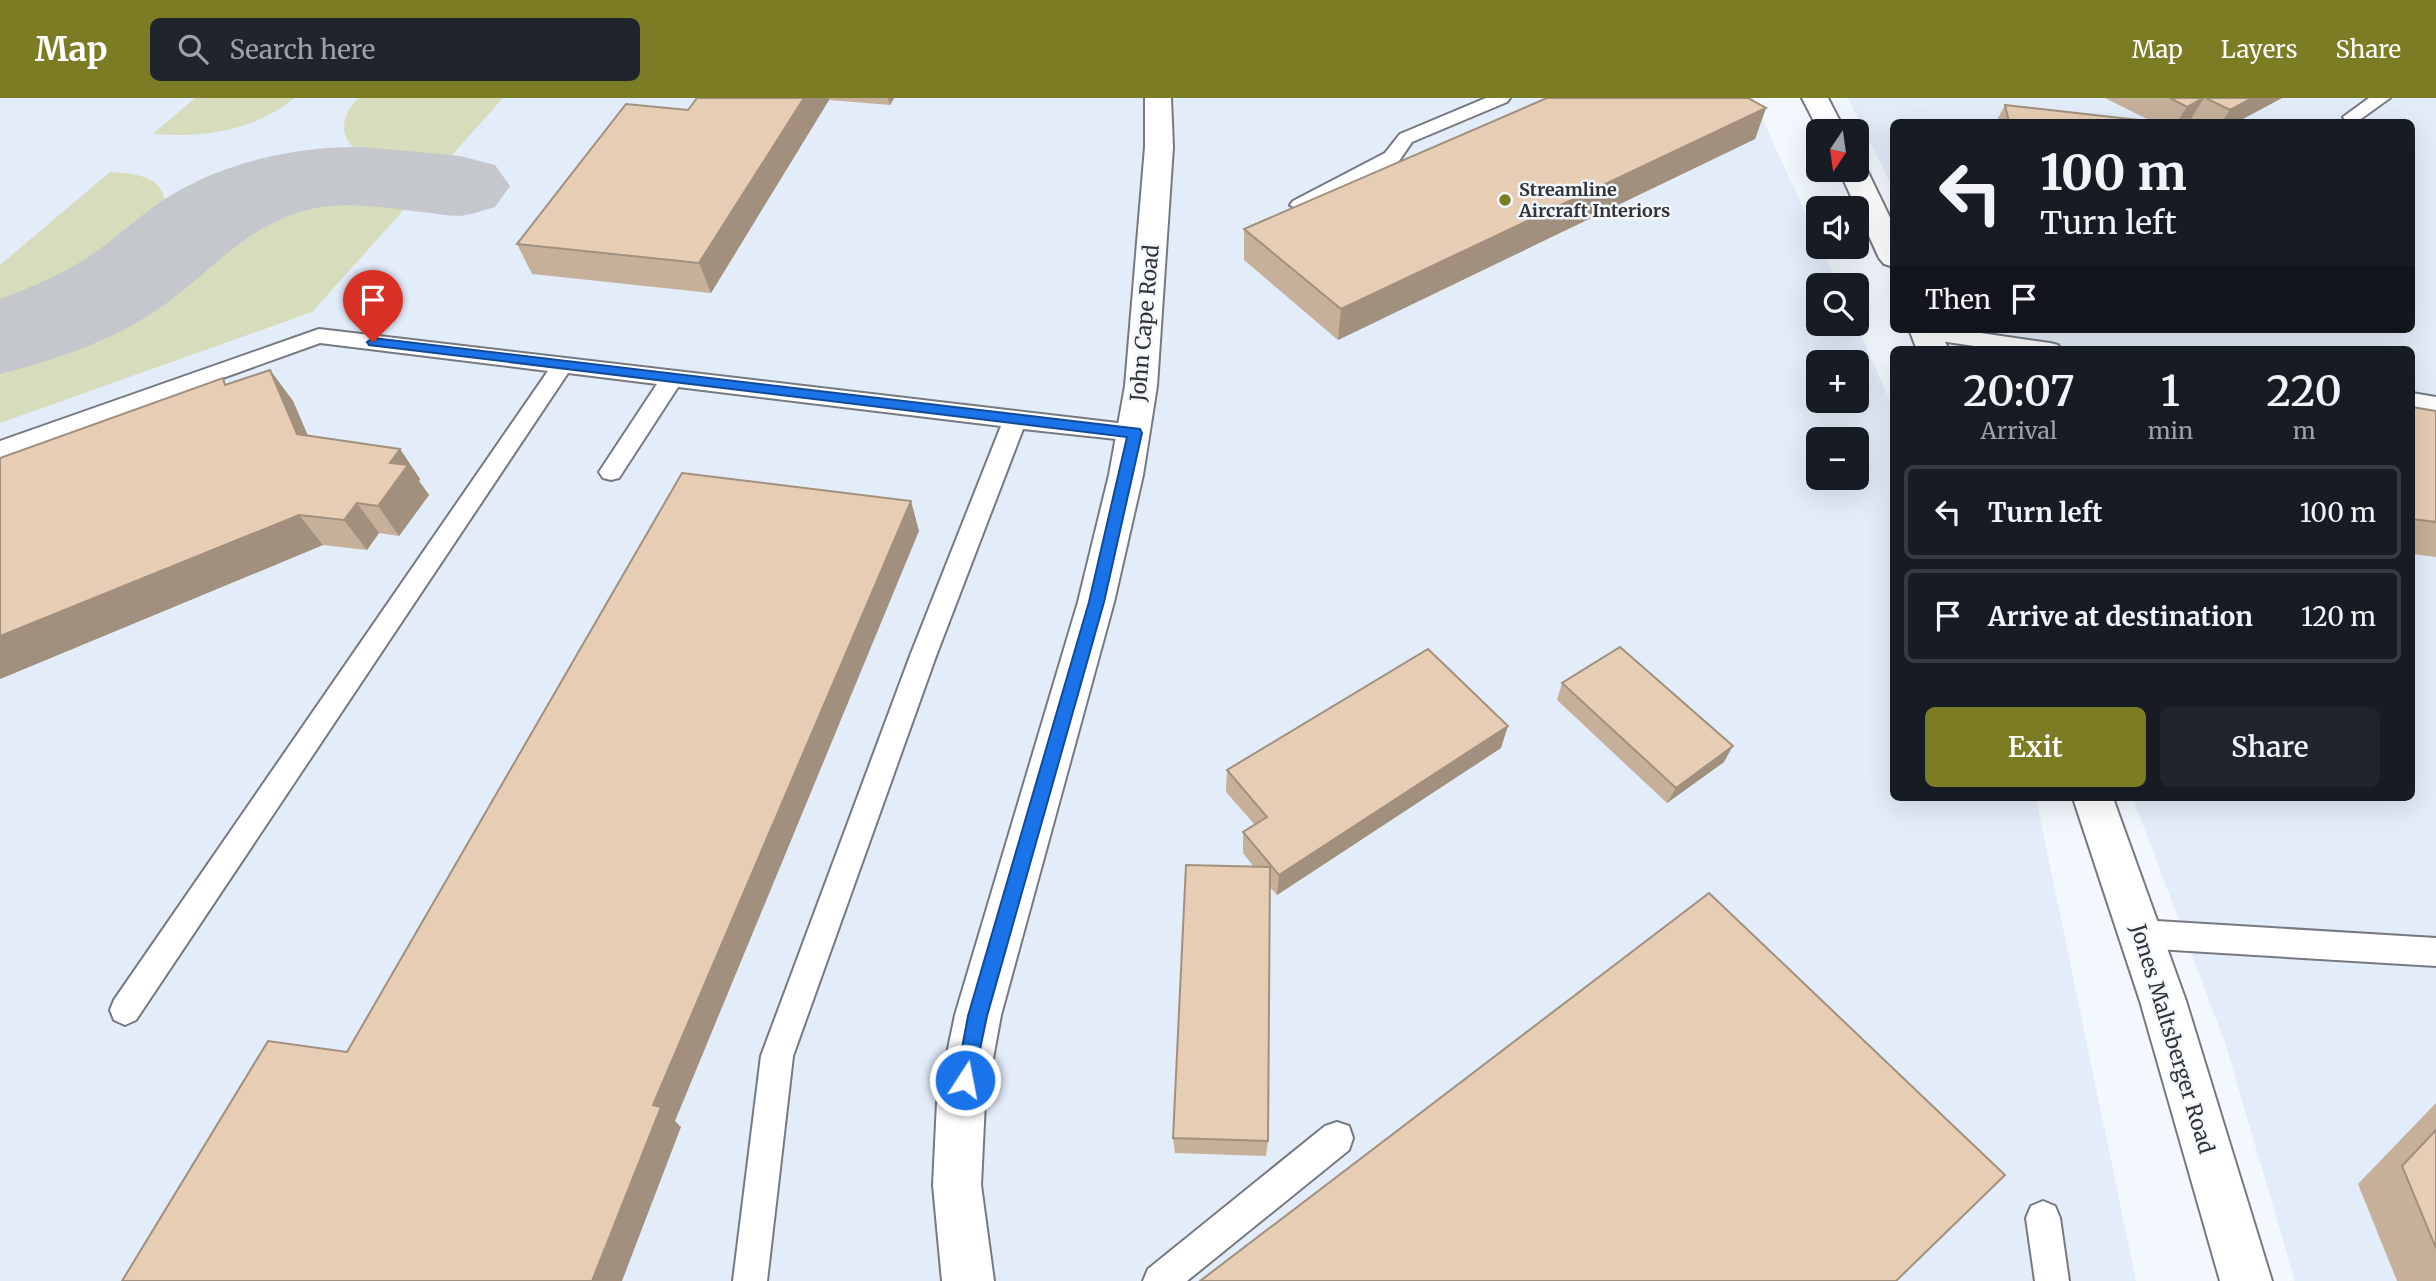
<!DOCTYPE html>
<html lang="en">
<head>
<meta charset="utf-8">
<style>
  :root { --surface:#171b24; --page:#20242c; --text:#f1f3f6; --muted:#9ea1a6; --line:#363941; --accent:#7c7c25 }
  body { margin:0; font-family:Merriweather,serif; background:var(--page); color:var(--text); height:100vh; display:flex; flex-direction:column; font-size:26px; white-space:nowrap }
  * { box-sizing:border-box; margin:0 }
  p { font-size:23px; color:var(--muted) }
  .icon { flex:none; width:38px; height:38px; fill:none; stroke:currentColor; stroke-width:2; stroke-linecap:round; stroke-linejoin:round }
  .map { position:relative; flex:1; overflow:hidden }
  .panel { position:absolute; left:1890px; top:248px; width:525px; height:455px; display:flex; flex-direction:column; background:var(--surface); border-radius:10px; box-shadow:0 7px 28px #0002 }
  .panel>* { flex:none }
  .top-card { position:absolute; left:1890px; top:21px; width:525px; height:214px; border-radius:10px; box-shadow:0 7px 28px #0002; background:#171b24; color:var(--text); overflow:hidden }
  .needle { width:46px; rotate:193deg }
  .buttons { position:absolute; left:1806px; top:21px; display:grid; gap:14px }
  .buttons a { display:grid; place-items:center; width:63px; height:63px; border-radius:10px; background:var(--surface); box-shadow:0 7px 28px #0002; font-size:35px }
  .pin { position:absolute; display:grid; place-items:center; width:60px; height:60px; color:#fff; margin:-72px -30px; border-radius:50% 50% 50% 0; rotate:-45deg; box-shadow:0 0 7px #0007 }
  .pin .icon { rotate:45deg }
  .me { position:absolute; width:77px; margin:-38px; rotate:11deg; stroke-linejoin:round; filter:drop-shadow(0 0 5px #0008) }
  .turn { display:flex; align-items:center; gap:24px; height:147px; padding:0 35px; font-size:32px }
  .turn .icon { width:91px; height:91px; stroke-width:2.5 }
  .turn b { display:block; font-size:49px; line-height:60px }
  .then { display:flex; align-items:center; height:66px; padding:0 35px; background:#0003; gap:14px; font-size:26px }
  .eta { display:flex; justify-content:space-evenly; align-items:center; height:119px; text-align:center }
  .eta b { font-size:42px; font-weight:600; line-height:49px }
  .button { display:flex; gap:14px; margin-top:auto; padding:14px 35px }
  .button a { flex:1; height:80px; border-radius:10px; background:var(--accent); color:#fff; font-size:28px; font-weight:600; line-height:80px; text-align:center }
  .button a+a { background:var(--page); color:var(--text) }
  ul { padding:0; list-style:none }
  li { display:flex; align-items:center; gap:21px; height:94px; margin:0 14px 10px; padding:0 21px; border:4px solid var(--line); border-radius:10px }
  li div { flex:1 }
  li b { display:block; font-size:26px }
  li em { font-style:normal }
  header { display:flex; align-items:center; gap:42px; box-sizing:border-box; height:98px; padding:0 35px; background:var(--accent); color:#fff }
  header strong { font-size:33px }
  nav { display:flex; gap:38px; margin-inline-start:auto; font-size:24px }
  .search { width:490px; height:63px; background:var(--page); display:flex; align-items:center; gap:18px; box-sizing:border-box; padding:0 24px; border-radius:10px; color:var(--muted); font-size:26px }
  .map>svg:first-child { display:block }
</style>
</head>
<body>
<header>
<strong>Map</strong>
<div class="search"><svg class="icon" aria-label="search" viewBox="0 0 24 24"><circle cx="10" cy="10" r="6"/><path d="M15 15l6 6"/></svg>Search here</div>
<nav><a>Map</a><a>Layers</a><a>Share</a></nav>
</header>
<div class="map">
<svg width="2436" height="1183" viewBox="0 0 2436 1183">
  <rect width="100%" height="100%" fill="#f3f8fe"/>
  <path fill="#e3ecf9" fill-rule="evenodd" d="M0 0H1753L1818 143V149H1821L1838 187H1818V226H1856L1893 310 1894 700H2036L2136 1183H0ZM1818 264H1857V303H1818ZM1818 341H1857V380H1818Z
    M1848 0H2436V1183H2295L2225 945 2133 700H2412V252H1966L1958 231H2412V24H1894L1893 90Z"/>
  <path fill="#d7dcbc" d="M195 0H294C255 33 202 40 153 36Z
    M358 0H503L444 66C423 64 399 65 377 60 343 53 333 26 358 0Z
    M110 74C132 76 162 76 165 104 170 152 37 206 0 220V167Z
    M342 97 410 105 312 214 0 325V264L138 217 220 137 260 113 317 98Z"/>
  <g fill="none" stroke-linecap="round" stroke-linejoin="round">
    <path fill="#c4c8cc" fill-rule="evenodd" d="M363 49 460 58 495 67 510 88 495 109C484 112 471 117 459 118 447 118 434 115 422 114 382 109 335 101 296 115 237 136 206 179 157 212 110 244 54 262 0 276V201C33 189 67 174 96 154 122 135 145 113 173 96 228 63 299 48 363 49Z"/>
    <defs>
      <path id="lane" d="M1486 0H1510L1507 4 1412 44 1399 63 1307 111 1300 113 1290 107 1293 103 1385 55 1400 36Z
        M2369 0H2390L2358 23H2346L2343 19Z
        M319 231 1135 327 1143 329 1146 335 1143 341 1135 343 1023 331 936 558 793 958 767 1183H733L761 958 910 558 1001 328 678 289 619 380 611 382 603 380 599 374 657 286 568 275 136 922 125 927 114 922 110 912 114 902 548 273 320 245 0 360V343Z
        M1917 231H1953L2050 245 2058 247 2061 252H2002L1926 241 1919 239 1915 234Z
        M2412 295 2436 299V315L2412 310Z
        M2140 822 2436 840V868L2140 850 2129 846 2125 836 2129 826Z
        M1337 1024 1349 1028 1353 1040 1349 1052 1187 1183H1143L1148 1171 1325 1028Z
        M2043 1103 2055 1108 2060 1120 2069 1183H2035L2026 1120 2031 1108Z"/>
      <path id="street" d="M1145 0H1171L1173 49 1157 288 1143 377 1114 504 1001 917 985 1004 981 1087 994 1183H942L933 1087 937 1004 955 917 1078 504 1109 377 1125 288 1145 49Z"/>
      <path id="secondary" d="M1802 0H1828L1845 33H1819Z
        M1857 65 1863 66 1867 72 1894 128V169L1884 166 1879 160 1839 72H1857Z
        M1909 231H1939L1949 252H1917Z
        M2073 700H2113L2186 903 2272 1183H2220L2140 903Z"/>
    </defs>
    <use href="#lane" stroke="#767a80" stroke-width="4"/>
    <use href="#street" stroke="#767a80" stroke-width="4"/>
    <use href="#secondary" stroke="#767a80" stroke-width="4"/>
    <use href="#lane" fill="#fff" fill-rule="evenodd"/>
    <use href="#street" fill="#fff" fill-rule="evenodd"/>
    <use href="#secondary" fill="#fff" fill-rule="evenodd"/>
  </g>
  <path fill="#c6b09a" d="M697 0H894L890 7 829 2 711 195 532 176 517 146 688 12Z
    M2105 0H2282L2237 24H2153Z
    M2005 7 2147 24H1996Z
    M1766 10 1755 41 1338 242 1244 162V131Z
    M270 272 293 303 308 338 400 351 420 381 419 383 429 397 399 438 379 435 367 452 323 447 0 581 227 286Z
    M2412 309 2436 313V459L2412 456Z
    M1562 585 1724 664 1667 705 1557 602Z
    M1501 650 1277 797 1269 788 1268 1043 1266 1058 1175 1055 1173 1040 1254 769 1243 755V734L1255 727 1226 694 1227 672Z
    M2436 1005V1183H2397L2358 1086Z"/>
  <path fill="#a1907d" d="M804 0H829V2L711 195 699 165Z
    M888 0H894L890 7Z
    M2204 0 2189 24H2177L2187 9Z
    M2252 0H2282L2237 24H2222L2230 12Z
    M1766 10 1755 41 1338 242 1341 211Z
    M270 272 293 303 320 366 297 336Z
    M400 351 420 381 419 383 429 397 399 438 378 408 390 365Z
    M911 403 919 433 675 1023 681 1029 622 1183H592L653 1007Z
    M357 405 379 435 367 452 344 422Z
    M299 417 323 447 0 581V538Z
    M1508 628 1501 650 1277 797 1279 777Z
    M1733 648 1724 664 1667 705 1676 690Z"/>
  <path fill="#e6cdb3" stroke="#a1907d" stroke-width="2" d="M697 0H804L699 165 517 146 626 6 688 12Z
    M1547 0H1748L1766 10 1341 211 1244 131Z
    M2170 0H2203L2187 9Z
    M2206 0H2252L2230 12Z
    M2005 7 2147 23V24H2009Z
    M270 272 297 336 400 351 390 365 408 367 378 408 357 405 344 422 299 417 0 538V360L223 280 225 287Z
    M2412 309 2436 313V424L2412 421Z
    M682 375 911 403 653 1007 661 1009 592 1183H122L268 943 347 954Z
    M1620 549 1733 648 1676 690 1562 585Z
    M1428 551 1508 628 1279 777 1243 734 1267 719 1227 672Z
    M1186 767 1270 769 1268 1043 1173 1040Z
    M1709 795 2005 1077 1896 1183H1200Z
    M2436 1032V1150L2402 1068Z"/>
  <path fill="#1a73e8" stroke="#114b97" stroke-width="2" d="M373 240 1140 331 1142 335 1104 504 987 918 972 989 965 992 958 989 956 982 968 918 1089 504 1127 339 369 247 367 244Z"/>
  <circle fill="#7c7c25" stroke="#f3f8fe" stroke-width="2.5" cx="1505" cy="102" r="7"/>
  <g text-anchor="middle" stroke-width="5" stroke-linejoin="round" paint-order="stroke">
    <g font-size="18" font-weight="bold" fill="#333436" stroke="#f3f8fe" text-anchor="start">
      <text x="1519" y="98">Streamline<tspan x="1519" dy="21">Aircraft Interiors</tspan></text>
    </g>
    <g font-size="21" fill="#333436" stroke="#f3f8fe">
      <text transform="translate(1145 225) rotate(-85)" y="7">John Cape Road</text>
      <text transform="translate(2172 941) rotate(73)" y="7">Jones Maltsberger Road</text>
    </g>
  </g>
</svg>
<div class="buttons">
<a><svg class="needle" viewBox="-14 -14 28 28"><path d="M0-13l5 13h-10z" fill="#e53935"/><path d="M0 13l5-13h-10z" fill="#9ea1a6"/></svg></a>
<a><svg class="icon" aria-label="sound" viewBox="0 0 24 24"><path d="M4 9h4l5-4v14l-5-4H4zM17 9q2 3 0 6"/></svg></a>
<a><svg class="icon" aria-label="search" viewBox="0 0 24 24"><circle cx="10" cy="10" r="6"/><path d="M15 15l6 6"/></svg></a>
<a>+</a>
<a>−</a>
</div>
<div class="pin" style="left:373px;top:244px;background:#d93025"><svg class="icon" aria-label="arrive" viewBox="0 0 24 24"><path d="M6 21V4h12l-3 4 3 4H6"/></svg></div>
<svg class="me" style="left:965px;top:982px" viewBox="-20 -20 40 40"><circle r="17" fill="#1a73e8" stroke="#fff" stroke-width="3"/><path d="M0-11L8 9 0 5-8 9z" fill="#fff"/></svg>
<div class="top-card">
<div class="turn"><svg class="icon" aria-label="left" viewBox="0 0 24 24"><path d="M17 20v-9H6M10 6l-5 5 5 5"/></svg><div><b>100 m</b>Turn left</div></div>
<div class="then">Then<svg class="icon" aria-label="arrive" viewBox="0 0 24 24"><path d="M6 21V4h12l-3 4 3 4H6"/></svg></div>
</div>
<section class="panel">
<div class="eta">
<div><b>20:07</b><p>Arrival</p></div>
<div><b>1</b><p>min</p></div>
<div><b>220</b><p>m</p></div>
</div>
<ul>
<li><svg class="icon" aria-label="left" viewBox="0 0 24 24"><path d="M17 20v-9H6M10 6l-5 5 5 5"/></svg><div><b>Turn left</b></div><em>100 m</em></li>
<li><svg class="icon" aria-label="arrive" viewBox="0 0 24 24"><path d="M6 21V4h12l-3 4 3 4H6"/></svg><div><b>Arrive at destination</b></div><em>120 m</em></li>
</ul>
<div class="button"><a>Exit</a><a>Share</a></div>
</section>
</div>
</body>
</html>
